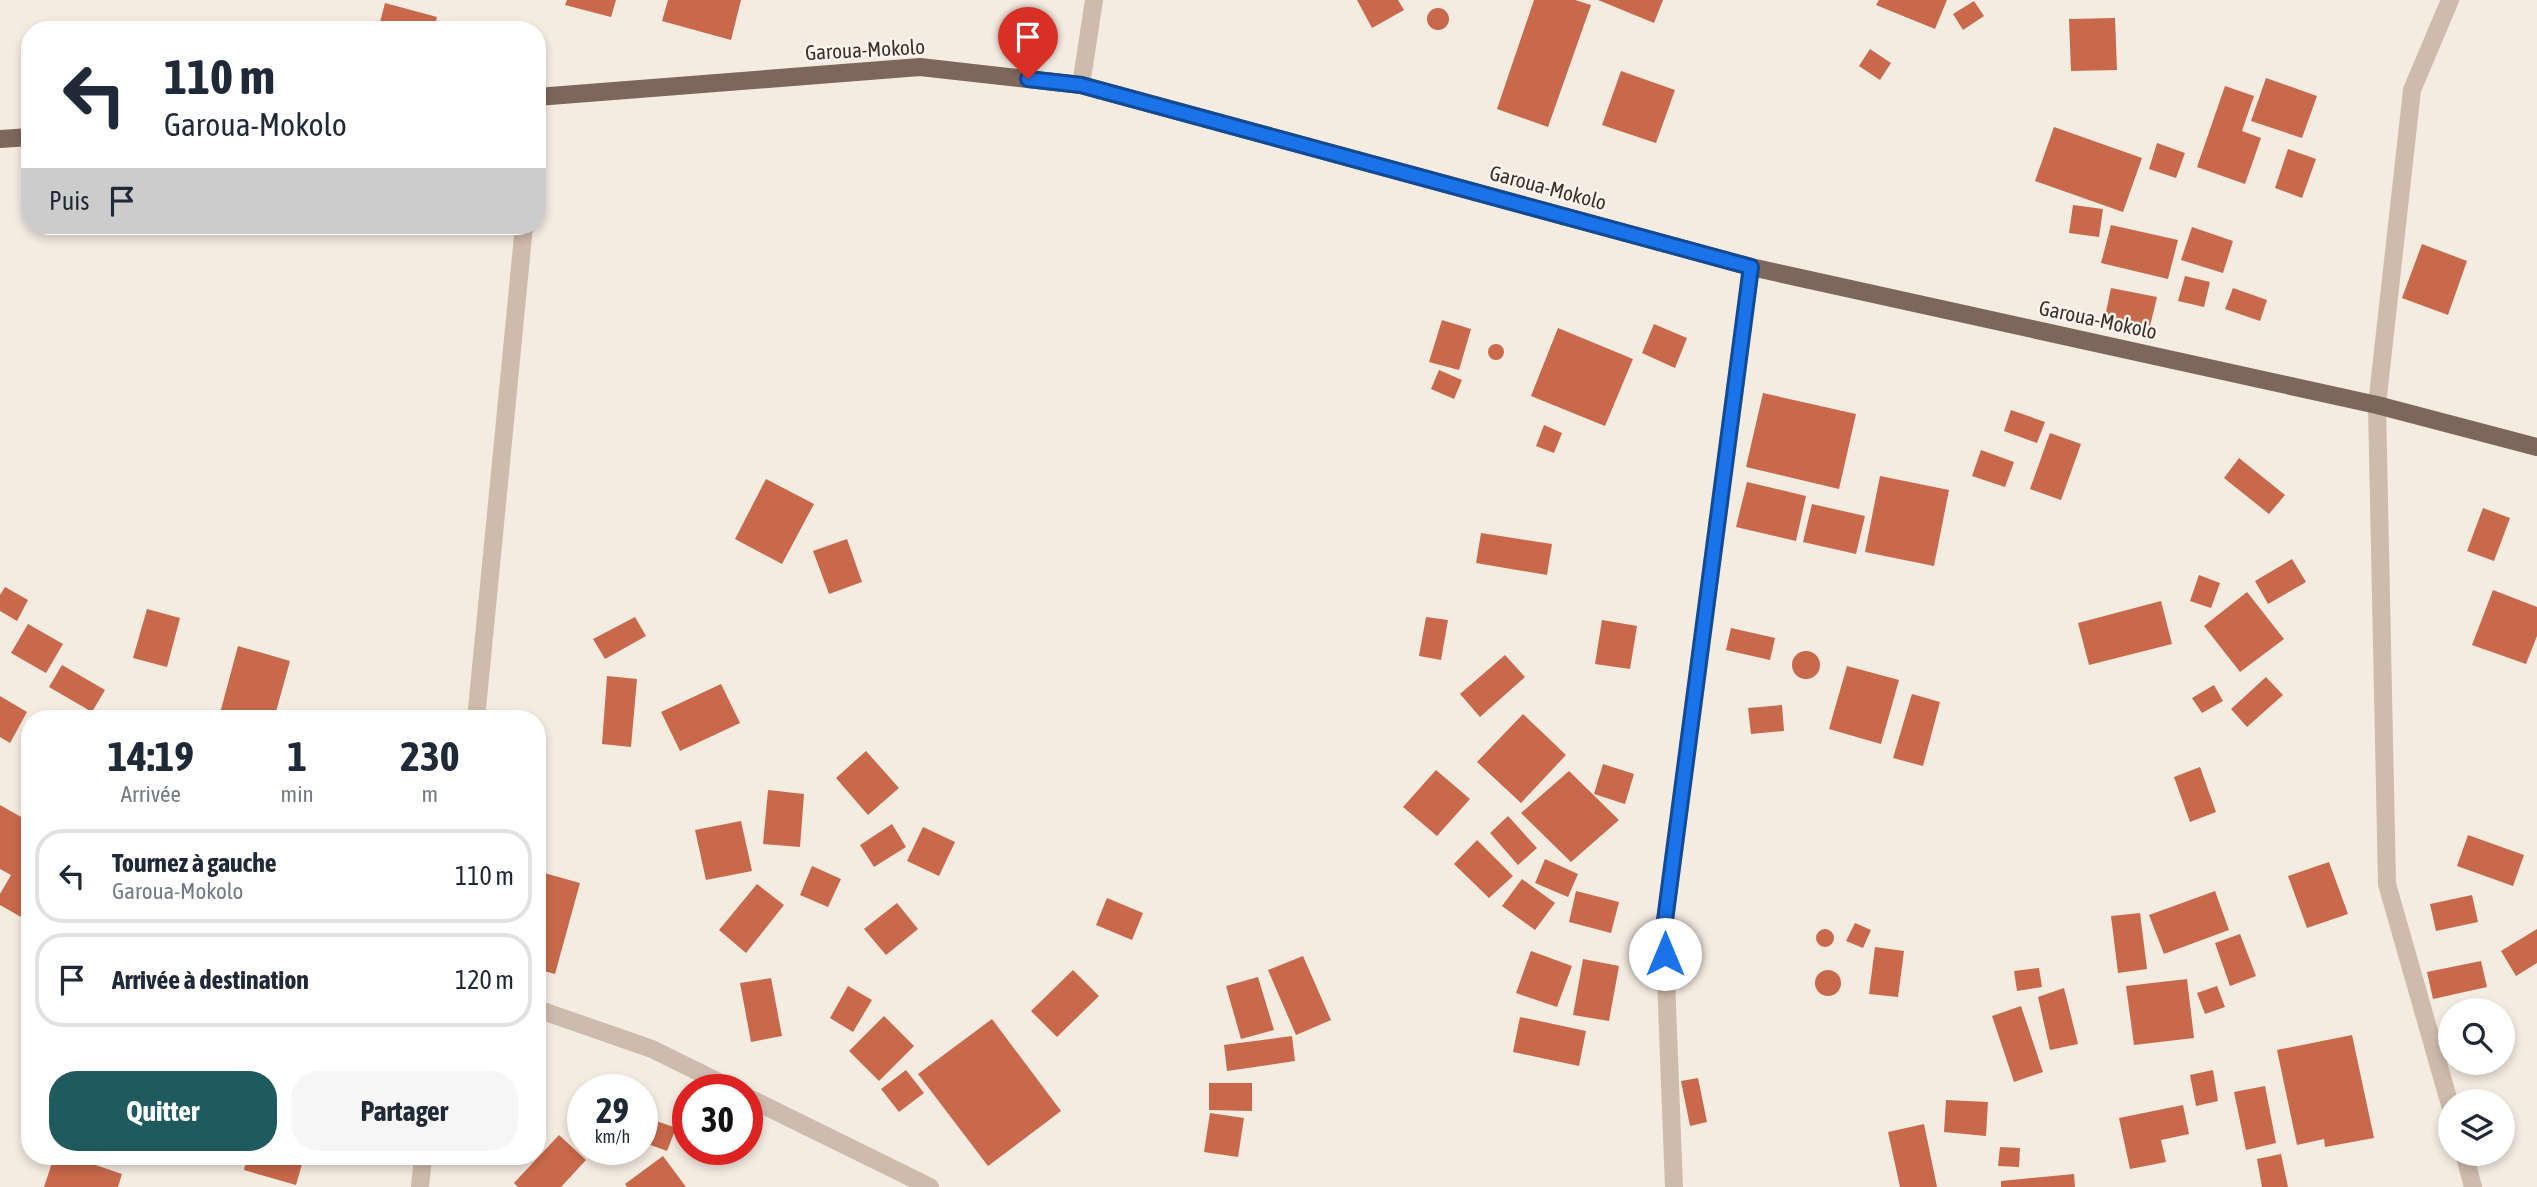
<!DOCTYPE html>
<html lang="fr">
<head>
<meta charset="utf-8">
<style>
  :root { --surface:#fff; --page:#f6f6f7; --text:#1f2937; --muted:#747a83; --line:#e0e1e3; --accent:#1f5a5e }
  body { margin:0; font-family:"Asap Condensed",sans-serif; background:var(--page); color:var(--text); height:100vh; display:flex; flex-direction:column; font-size:26px; white-space:nowrap }
  * { box-sizing:border-box; margin:0 }
  p { font-size:23px; color:var(--muted) }
  .icon { flex:none; width:38px; height:38px; fill:none; stroke:currentColor; stroke-width:2; stroke-linecap:round; stroke-linejoin:round }
  .map { position:relative; flex:1; overflow:hidden }
  .drawer { position:absolute; left:21px; top:710px; width:525px; height:455px; display:flex; flex-direction:column; background:var(--surface); border-radius:28px; box-shadow:0 4px 10px #0003 }
  .drawer>* { flex:none }
  .hud { position:absolute; left:21px; top:21px; width:525px; height:214px; border-radius:28px; box-shadow:0 4px 10px #0003; background:#fff; color:var(--text); overflow:hidden }
  .tools { position:absolute; left:2438px; top:998px; display:grid; gap:14px }
  .tools a { display:grid; place-items:center; width:77px; height:77px; border-radius:50%; background:var(--surface); box-shadow:0 4px 10px #0003; font-size:35px }
  .speed { position:absolute; left:567px; top:1074px; display:flex; gap:14px; font-size:35px; font-weight:700; text-align:center }
  .speed>* { display:grid; place-content:center; width:91px; height:91px; border-radius:50%; background:var(--surface); box-shadow:0 4px 10px #0003; line-height:1 }
  .speed small { font-size:18px; font-weight:400 }
  .speed .limit { border:10px solid #d22; background:#fff; color:#111 }
  .pin { position:absolute; display:grid; place-items:center; width:60px; height:60px; color:#fff; margin:-72px -30px; border-radius:50% 50% 50% 0; rotate:-45deg; box-shadow:0 0 7px #0007 }
  .pin .icon { rotate:45deg }
  .me { position:absolute; width:77px; margin:-38px; rotate:0deg; stroke-linejoin:round; filter:drop-shadow(0 0 5px #0008) }
  .turn { display:flex; align-items:center; gap:24px; height:147px; padding:0 28px; font-size:32px }
  .turn .icon { width:91px; height:91px; stroke-width:2.5 }
  .turn b { display:block; font-size:49px; line-height:60px }
  .then { display:flex; align-items:center; height:66px; padding:0 28px; background:#0003; gap:14px; font-size:26px }
  .eta { display:flex; justify-content:space-evenly; align-items:center; height:119px; text-align:center }
  .eta b { font-size:42px; font-weight:700; line-height:49px }
  .primary-button { display:flex; gap:14px; margin-top:auto; padding:14px 28px }
  .primary-button a { flex:1; height:80px; border-radius:28px; background:var(--accent); color:#fff; font-size:28px; font-weight:700; line-height:80px; text-align:center }
  .primary-button a+a { background:var(--page); color:var(--text) }
  ul { padding:0; list-style:none }
  li { display:flex; align-items:center; gap:21px; height:94px; margin:0 14px 10px; padding:0 14px; border:4px solid var(--line); border-radius:28px }
  li div { flex:1 }
  li b { display:block; font-size:26px }
  li em { font-style:normal }
  .map>svg:first-child { display:block }
</style>
</head>
<body>
<div class="map">
<svg width="2537" height="1187" viewBox="0 0 2537 1187">
  <rect width="100%" height="100%" fill="#f4ebe1"/>
  <path fill="#c8694b" d="M567 0H616L611 17 565 5Z
    M668 0H741L731 40 662 21Z
    M1357 0H1398L1404 10 1372 28Z
    M1534 0H1575L1591 5 1548 127 1497 109Z
    M1598 0H1663L1654 23Z
    M1879 0H1947L1935 29 1876 5Z
    M1974 1 1984 16 1963 30 1953 14Z
    M385 3 437 17 434 30H378Z
    M1427 19a11 11 0 1 1 22 0a11 11 0 1 1-22 0Z
    M2115 18 2117 70 2071 71 2069 19Z
    M1870 49 1891 63 1880 80 1859 66Z
    M1621 71 1675 90 1656 143 1602 125Z
    M2266 78 2317 96 2302 138 2251 121Z
    M2225 86 2254 96 2242 131 2261 138 2245 184 2197 167Z
    M2054 127 2142 158 2123 212 2035 181Z
    M2157 143 2185 153 2176 178 2149 169Z
    M2288 149 2316 159 2302 198 2275 188Z
    M2073 205 2103 209 2099 237 2069 233Z
    M2111 225 2178 240 2168 279 2101 263Z
    M2192 227 2233 241 2223 273 2181 260Z
    M2422 244 2467 261 2448 315 2402 298Z
    M2185 276 2210 282 2204 307 2178 301Z
    M2111 288 2157 297 2150 326 2105 317Z
    M2233 288 2267 300 2260 321 2225 309Z
    M1442 320 1471 329 1459 370 1429 362Z
    M1654 324 1687 338 1675 368 1642 353Z
    M1558 328 1633 359 1605 426 1531 396Z
    M1488 352a8 8 0 1 1 16 0a8 8 0 1 1-16 0Z
    M1439 370 1462 380 1454 399 1431 389Z
    M1763 393 1856 414 1839 489 1746 467Z
    M2011 410 2045 422 2037 443 2004 431Z
    M1544 425 1562 433 1554 453 1536 446Z
    M2050 433 2081 444 2061 500 2030 489Z
    M1981 450 2014 462 2005 487 1972 476Z
    M2239 458 2285 495 2269 514 2224 478Z
    M1880 476 1949 490 1934 566 1865 552Z
    M766 479 814 504 782 564 735 539Z
    M1747 482 1806 496 1796 541 1736 527Z
    M1812 504 1865 516 1856 554 1803 542Z
    M2483 508 2510 518 2494 561 2467 551Z
    M1481 533 1552 544 1547 575 1476 563Z
    M847 539 862 582 829 594 813 551Z
    M2292 559 2306 582 2268 604 2255 581Z
    M2199 575 2220 583 2211 608 2190 601Z
    M5 587 28 600 17 621 0 611V595Z
    M2493 590 2537 607V636L2526 664 2472 645Z
    M2247 592 2284 639 2240 672 2204 626Z
    M2161 601 2172 644 2089 665 2078 623Z
    M147 609 180 618 167 667 133 658Z
    M635 617 646 636 605 659 593 639Z
    M1426 617 1448 620 1441 660 1419 656Z
    M1602 620 1637 626 1630 669 1595 664Z
    M28 624 63 644 46 673 11 653Z
    M1731 628 1775 638 1770 660 1726 650Z
    M238 646 290 661 274 719H228L219 717Z
    M1792 665a14 14 0 1 1 28 0a14 14 0 1 1-28 0Z
    M1505 655 1525 677 1480 717 1460 694Z
    M62 665 105 690 92 712 49 687Z
    M1847 666 1899 680 1881 744 1829 729Z
    M607 676 637 679 631 747 602 744Z
    M2266 677 2283 695 2247 727 2231 709Z
    M721 684 740 723 680 751 661 712Z
    M2214 685 2223 701 2202 713 2192 698Z
    M1912 694 1940 702 1923 766 1893 758Z
    M0 696 27 712 10 743 0 737Z
    M1782 705 1784 731 1751 734 1748 708Z
    M1523 714 1566 755 1521 803 1477 762Z
    M866 751 899 788 868 815 836 778Z
    M1603 764 1634 774 1625 804 1594 794Z
    M2200 767 2216 812 2190 822 2174 777Z
    M1436 770 1470 799 1437 836 1403 807Z
    M1569 771 1619 820 1571 862 1521 813Z
    M768 790 804 794 800 847 763 844Z
    M0 805 30 822V858L26 864 30 867V922L0 905V894L11 875 0 869Z
    M1508 816 1537 848 1518 865 1490 833Z
    M741 821 752 871 706 880 695 830Z
    M892 824 906 847 874 867 860 845Z
    M923 827 955 842 939 876 907 861Z
    M2468 835 2524 855 2513 886 2457 866Z
    M1477 840 1513 876 1489 898 1454 864Z
    M1545 859 1578 874 1568 897 1535 883Z
    M2329 862 2348 914 2307 928 2288 876Z
    M812 866 841 879 828 907 800 895Z
    M537 871 580 883 555 974 537 969Z
    M1522 879 1555 903 1535 930 1502 906Z
    M757 884 784 905 746 953 719 930Z
    M1576 891 1619 902 1611 933 1569 922Z
    M2215 891 2229 930 2164 954 2149 915Z
    M2472 895 2478 922 2436 931 2430 904Z
    M1107 898 1143 913 1132 940 1096 925Z
    M897 903 918 929 886 955 864 929Z
    M2140 913 2147 969 2118 973 2111 916Z
    M1855 923 1871 930 1863 948 1846 941Z
    M1816 938a9 9 0 1 1 18 0a9 9 0 1 1-18 0Z
    M2537 929V963L2516 976 2501 951Z
    M2240 934 2256 976 2230 986 2215 943Z
    M1875 947 1904 951 1898 997 1869 994Z
    M1531 951 1572 966 1557 1007 1516 993Z
    M1303 956 1331 1020 1296 1035 1268 970Z
    M1583 959 1619 966 1609 1021 1573 1015Z
    M2481 961 2487 987 2433 999 2427 972Z
    M2039 968 2042 987 2017 991 2014 971Z
    M1815 983a13 13 0 1 1 26 0a13 13 0 1 1-26 0Z
    M1073 970 1099 996 1057 1037 1031 1011Z
    M1258 977 1274 1030 1241 1039 1226 986Z
    M771 978 782 1036 751 1042 740 983Z
    M2187 979 2194 1038 2134 1045 2126 986Z
    M848 986 872 1000 853 1032 830 1018Z
    M2217 986 2225 1007 2205 1014 2197 993Z
    M2064 988 2078 1044 2050 1050 2038 997Z
    M2021 1006 2043 1072 2014 1082 1992 1016Z
    M884 1016 914 1046 879 1081 849 1051Z
    M1520 1017 1586 1031 1579 1066 1513 1052Z
    M992 1019 1061 1111 988 1166 918 1074Z
    M2352 1035 2374 1138 2325 1147 2324 1139 2297 1145 2277 1050Z
    M1292 1036 1295 1061 1227 1071 1224 1045Z
    M906 1070 924 1093 899 1112 881 1089Z
    M2213 1070 2218 1101 2196 1106 2190 1075Z
    M1698 1078 1707 1122 1690 1126 1681 1081Z
    M1209 1083H1252V1111L1209 1110Z
    M2265 1086 2276 1143 2246 1150 2234 1092Z
    M1946 1100 1988 1102 1986 1136 1944 1132Z
    M2183 1105 2189 1134 2161 1140 2166 1162 2130 1169 2119 1118Z
    M1210 1113 1244 1118 1238 1157 1204 1152Z
    M654 1120 676 1128 667 1151 645 1143Z
    M1924 1124 1937 1187H1900L1888 1132Z
    M559 1135 586 1160 561 1187H518L514 1183Z
    M2000 1147 2020 1148 2019 1167 1998 1166Z
    M2281 1154 2288 1187H2262L2257 1159Z
    M663 1156 686 1187H627L625 1184Z
    M54 1157H72L122 1174 118 1187H44Z
    M247 1157H304L296 1185 244 1170Z
    M2074 1174 2075 1187H2001V1181Z"/>
  <g fill="none" stroke-linecap="round" stroke-linejoin="round">
    <path stroke="#cdbbac" stroke-width="18" d="M2450 0 2412 90 2377 405 2387 884 2450 1105
      M1081 85 1094 0
      M476 719 524 226
      M537 1009 652 1049 735 1090
      M747 1097 930 1187
      M2464 1153 2473 1187
      M420 1187 423 1157
      M1674 1187 1664 928 1751 267"/>
    <path stroke="#7d675c" stroke-width="18" d="M537 97 920 67 1081 85 1751 267 2377 405 2537 447
      M0 139 30 137"/>
  </g>
  <g fill="none" stroke-linecap="round" stroke-linejoin="round">
    <defs>
      <path id="route" d="M1028 79 1081 85 1751 267 1664 928 1665 954"/>
    </defs>
    <use href="#route" stroke="#114b97" stroke-width="18"/>
    <use href="#route" stroke="#1a73e8" stroke-width="12"/>
  </g>
  <g text-anchor="middle" stroke-width="5" stroke-linejoin="round" paint-order="stroke">
    <g font-size="21" fill="#3b302b" stroke="#fbf5ee">
      <text transform="translate(865 50) rotate(-3)" y="7">Garoua-Mokolo</text>
      <text transform="translate(1548 188) rotate(15)" y="7">Garoua-Mokolo</text>
      <text transform="translate(2098 320) rotate(12)" y="7">Garoua-Mokolo</text>
    </g>
  </g>
</svg>
<div class="tools">
<a><svg class="icon" aria-label="search" viewBox="0 0 24 24"><circle cx="10" cy="10" r="6"/><path d="M15 15l6 6"/></svg></a>
<a><svg class="icon" aria-label="layers" viewBox="0 0 24 24"><path d="M12 4l9 5-9 5-9-5zM3 14l9 5 9-5"/></svg></a>
</div>
<div class="speed"><div>29<small>km/h</small></div><div class="limit">30</div></div>
<div class="pin" style="left:1028px;top:79px;background:#d93025"><svg class="icon" aria-label="arrive" viewBox="0 0 24 24"><path d="M6 21V4h12l-3 4 3 4H6"/></svg></div>
<svg class="me" style="left:1665px;top:954px" viewBox="-20 -20 40 40"><circle r="19" fill="#fff"/><path d="M0-13L10 11 0 6-10 11z" fill="#1a73e8"/></svg>
<div class="hud">
<div class="turn"><svg class="icon" aria-label="left" viewBox="0 0 24 24"><path d="M17 20v-9H6M10 6l-5 5 5 5"/></svg><div><b>110 m</b>Garoua-Mokolo</div></div>
<div class="then">Puis<svg class="icon" aria-label="arrive" viewBox="0 0 24 24"><path d="M6 21V4h12l-3 4 3 4H6"/></svg></div>
</div>
<section class="drawer">
<div class="eta">
<div><b>14:19</b><p>Arrivée</p></div>
<div><b>1</b><p>min</p></div>
<div><b>230</b><p>m</p></div>
</div>
<ul>
<li><svg class="icon" aria-label="left" viewBox="0 0 24 24"><path d="M17 20v-9H6M10 6l-5 5 5 5"/></svg><div><b>Tournez à gauche</b><p>Garoua-Mokolo</p></div><em>110 m</em></li>
<li><svg class="icon" aria-label="arrive" viewBox="0 0 24 24"><path d="M6 21V4h12l-3 4 3 4H6"/></svg><div><b>Arrivée à destination</b></div><em>120 m</em></li>
</ul>
<div class="primary-button"><a>Quitter</a><a>Partager</a></div>
</section>
</div>
</body>
</html>
